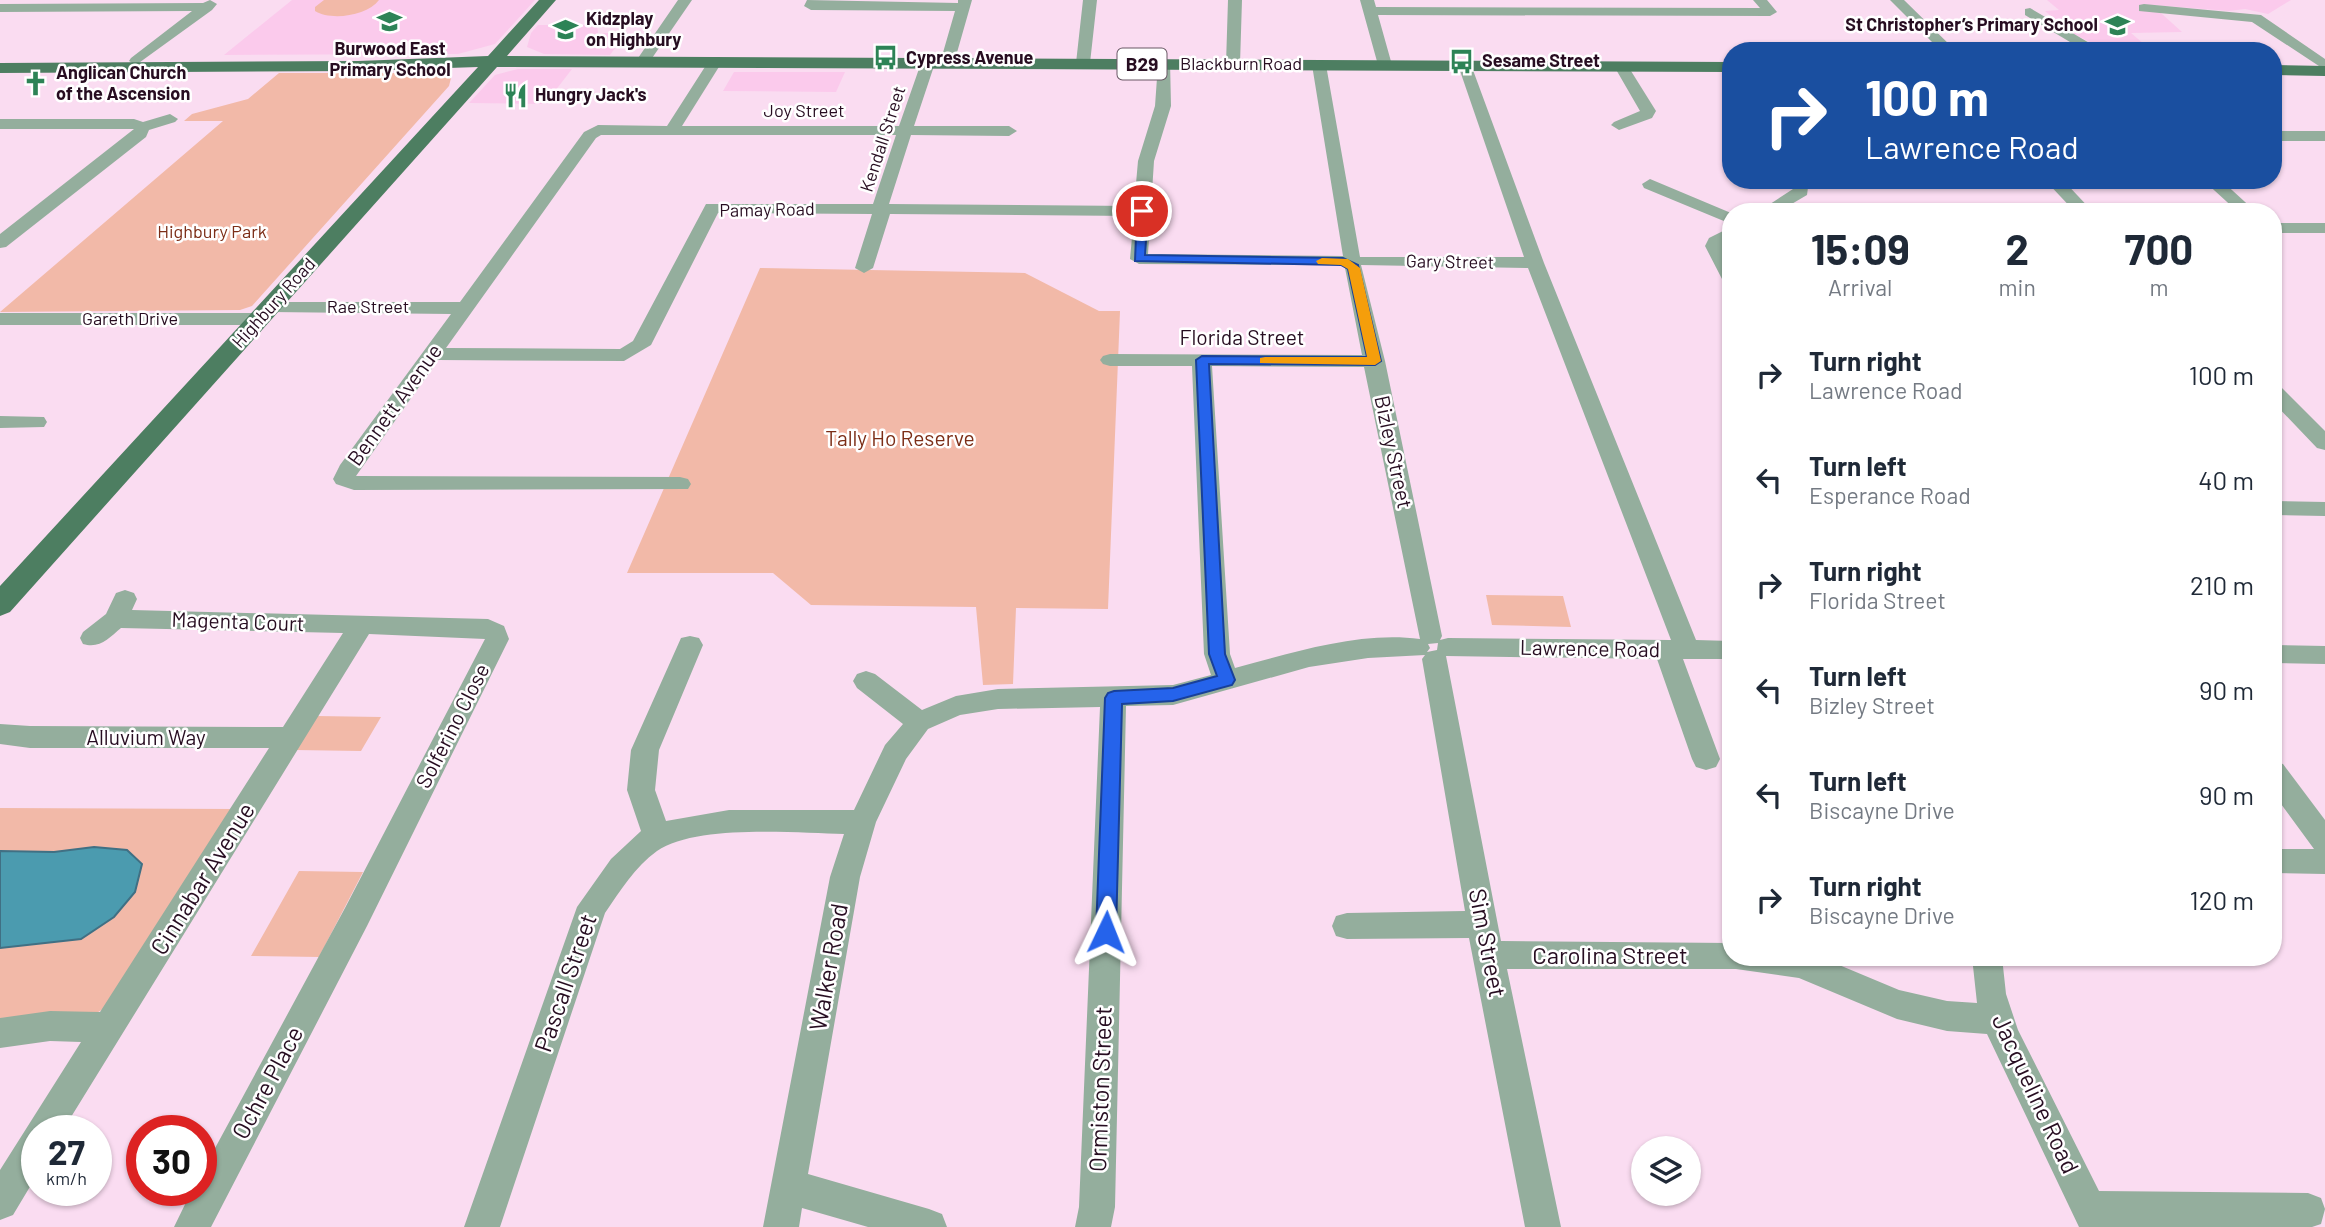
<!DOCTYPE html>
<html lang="en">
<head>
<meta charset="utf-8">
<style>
  :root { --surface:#fff; --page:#f2f2f3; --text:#1f2937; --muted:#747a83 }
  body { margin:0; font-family:Barlow,sans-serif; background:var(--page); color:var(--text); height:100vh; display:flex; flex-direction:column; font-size:26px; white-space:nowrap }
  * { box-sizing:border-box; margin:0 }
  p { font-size:23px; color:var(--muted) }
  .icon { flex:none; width:38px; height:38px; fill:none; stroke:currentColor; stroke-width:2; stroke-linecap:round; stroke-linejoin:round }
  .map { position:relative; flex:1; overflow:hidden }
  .details { position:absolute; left:1722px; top:203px; width:560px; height:763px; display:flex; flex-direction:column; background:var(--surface); border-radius:28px; box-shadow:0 2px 5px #0004 }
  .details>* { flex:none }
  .guide { position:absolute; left:1722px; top:42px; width:560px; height:147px; border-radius:28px; box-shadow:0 2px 5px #0004; background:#1a4fa0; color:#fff; overflow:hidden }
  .tools { position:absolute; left:1631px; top:1136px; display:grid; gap:14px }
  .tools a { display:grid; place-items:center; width:70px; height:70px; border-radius:50%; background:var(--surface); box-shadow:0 2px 5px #0004; font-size:35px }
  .speed { position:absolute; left:21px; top:1115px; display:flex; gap:14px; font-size:35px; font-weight:700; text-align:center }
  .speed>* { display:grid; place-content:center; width:91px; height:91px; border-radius:50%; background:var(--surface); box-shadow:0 2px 5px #0004; line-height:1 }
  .speed small { font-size:18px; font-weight:400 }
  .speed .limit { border:10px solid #d22; background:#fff; color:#111 }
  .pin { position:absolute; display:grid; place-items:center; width:60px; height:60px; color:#fff; margin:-30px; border:4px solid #fff; border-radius:50%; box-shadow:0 2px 7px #0007 }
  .me { position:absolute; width:77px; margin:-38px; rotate:2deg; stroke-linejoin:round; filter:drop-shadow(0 0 5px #0008) }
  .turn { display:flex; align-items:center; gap:24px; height:147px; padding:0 28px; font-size:32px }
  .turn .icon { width:91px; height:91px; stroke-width:2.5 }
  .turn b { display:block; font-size:49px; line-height:60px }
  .eta { display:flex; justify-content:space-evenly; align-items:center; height:119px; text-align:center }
  .eta b { font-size:42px; font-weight:700; line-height:49px }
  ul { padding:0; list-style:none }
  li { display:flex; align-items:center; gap:21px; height:105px; padding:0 28px }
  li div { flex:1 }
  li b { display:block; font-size:26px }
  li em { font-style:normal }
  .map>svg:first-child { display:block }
</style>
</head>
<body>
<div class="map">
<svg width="2325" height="1227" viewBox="0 0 2325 1227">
  <rect width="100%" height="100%" fill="#fadcf1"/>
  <path fill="#fbcaec" d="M292 0H535L495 44 458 54 224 55Z
    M2047 0H2291L2268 14 2245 9 2229 11 2152 5 2182 32 2131 33 2144 44H2107L2114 51H2108L2068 31 2045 11 2059 10Z
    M538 25H597L598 33H626L610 55 544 54 527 47 531 33Z
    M518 69H572L545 104 469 103 495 75Z
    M734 72H845L836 92 723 91Z"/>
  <path fill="#f2b9a8" d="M324 0H379C367 16 331 21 315 11V7Z
    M279 73H447L451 78 449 86 252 306 240 310 0 312 223 121H184L192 114 248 99Z
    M760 268 1025 273 1099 311H1120L1108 609 1016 608 1013 684 983 685 976 607 811 605 773 573H627Z
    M1486 595 1563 596 1571 627 1492 625Z
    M316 716 381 717 361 751 295 750Z
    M0 808 235 809 114 1002 92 1016 0 1018Z
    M299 871 363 872 319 957 251 956Z"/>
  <path fill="#4b9baf" stroke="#407084" stroke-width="2" d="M94 847 127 850 142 864 135 892 114 917 81 939 0 948V851L54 852Z"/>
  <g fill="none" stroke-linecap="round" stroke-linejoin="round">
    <path fill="#94ae9d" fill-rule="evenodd" d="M210 0 217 4 212 10 136 65 129 61 131 58 192 11 0 12V4L203 3Z
      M678 0H692L648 64H638L636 61Z
      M807 0 958 3V0H972L954 63 947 67 940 63 955 11 811 10 804 6Z
      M1083 0H1097L1090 63 1083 67 1076 63Z
      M1228 0H1242L1240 64 1233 68 1226 64Z
      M1360 0H1374L1376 7 1760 8 1753 0H1767L1777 12 1770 16 1378 15 1392 65 1385 69 1378 65Z
      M1890 0H1904L1956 51H1941Z
      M2144 4 2261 15 2325 59V70L2252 22 2139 11V5Z
      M2030 8 2103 51H2085L2025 15V9Z
      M715 58 722 62 682 126H899L921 63 928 59 935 63 914 126H1009L1017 131 1009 136 911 135 889 204 1134 206 1138 161 1155 106 1158 64 1165 60 1170 61 1171 106 1154 161 1148 254 1343 256 1312 65 1319 61 1326 65 1360 257H1524L1458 65 1460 62H1470L1544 263 1696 640 1731 641V659H1683L1720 759 1716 767 1706 770 1696 767 1692 759 1657 659 1446 656 1501 941 1731 943V957H1820L1899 990 1947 1001 1977 1003 1972 957H2002L2006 994 2018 1030 2099 1191 2308 1193 2321 1198 2325 1209 2321 1224 2312 1227H2079L1987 1034 1947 1031 1897 1019 1799 978 1736 969H1507L1561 1227H1525L1469 938 1347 939 1336 936 1332 926 1336 916 1347 913 1465 911 1422 659 1425 655 1368 658 1309 667 1173 705 1126 706 1115 1207 1111 1227H1075L1079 1207 1100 707 998 709 960 715 928 729 906 759 876 822 860 877 808 1174 929 1209 942 1214 947 1227H868L802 1208 799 1227H763L830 877 844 834C797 833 696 824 657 851 635 867 620 891 605 913L500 1227H464L577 907 611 859 641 831 627 790 631 750 681 638 690 636 699 638 703 645 659 750 655 790 666 821 729 810H854L885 745 903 724 857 688 853 681 857 674 866 671 875 674 922 710 956 696 998 689 1173 685 1211 675 1204 654 1192 366H1110L1103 364 1100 360 1103 356 1110 354 1362 355 1345 268 1347 265 1139 264 1130 259 1134 216 890 214 873 268 864 273 855 268 872 214 718 213 651 345 624 361 438 360 356 476 680 477 688 479 691 484 688 489 354 490 336 484 333 479 340 465 451 314 271 312 264 310 262 306 264 302H460L584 132 598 125 667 126 710 59ZM601 135H896L873 204H706L633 341 620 349 446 348 596 138ZM1361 265 1528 268 1671 640 1448 638 1440 640 1442 636 1385 361ZM1212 366 1364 367 1420 639C1358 631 1293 653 1235 668L1230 654ZM1438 643 1437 650 1427 652 1430 648 1428 644Z
      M1621 62 1626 63 1656 111 1652 118 1619 130 1611 125 1614 122 1640 111 1614 66Z
      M170 114 178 119 175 122 149 130 146 137 6 247 0 248V234L134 129H0V119H134L143 122Z
      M2273 131H2325V141H2273Z
      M1650 179 1731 213V224L1644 188 1642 184Z
      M1793 180H1809L1807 195 1778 212H1758L1793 189Z
      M2045 180H2063L2093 212H2075Z
      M2203 180H2221L2256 212H2238Z
      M2273 223H2325V233H2273Z
      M1731 227V240L1723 246 1731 261V284L1722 279 1705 246 1709 238Z
      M0 313H259L269 319 259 325H0Z
      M2273 384 2280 386 2325 431V450L2317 448 2273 402Z
      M0 416 44 417 47 422 44 427 0 428Z
      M2273 501 2325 502V516L2273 515Z
      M125 590 134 593 137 599 132 610 488 619 504 626 509 639 367 926 211 1227H174L192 1190H201V1174L345 908 485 639 369 634 63 1130H37V1175L13 1215 0 1220V1170L81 1042 50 1041 0 1048V1018L50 1011 100 1012 269 748H30L0 744V724L30 726 283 727 343 633 121 628C109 638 100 649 83 644L80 638 83 632 106 614 116 593Z
      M2273 645 2325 646V664L2273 663Z
      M2273 761 2283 764 2325 820V874L2273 873V849H2314L2273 793Z"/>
    <path fill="#4d7e61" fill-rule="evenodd" d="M539 0H556L507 56 1731 62V72L497 67 10 612 0 616V586L478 67 358 71 0 73V63L358 61 488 56Z
      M2273 65 2325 66V76L2273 75Z"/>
  </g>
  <path fill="#2563eb" stroke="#184099" stroke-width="2" d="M1142 208 1148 211 1145 255 1343 258 1358 265 1381 361 1375 365 1209 364 1225 654 1235 680 1232 685 1173 701 1122 704 1116 932 1113 938 1106 941 1099 938 1096 932 1105 698 1108 693 1114 691 1173 688 1217 676 1209 654 1196 360 1202 356 1367 357 1348 269 1341 265 1135 261 1137 211Z"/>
  <path fill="#f59e0b" d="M1322 258 1348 259 1360 268 1381 361 1375 365 1260 363V358L1265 357H1367L1348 269 1341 265 1318 264 1316 261Z"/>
  <defs>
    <symbol id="school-bare" viewBox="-9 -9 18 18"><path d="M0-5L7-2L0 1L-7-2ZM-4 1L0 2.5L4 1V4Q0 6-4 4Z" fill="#2d8356" stroke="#fff" stroke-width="2.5" paint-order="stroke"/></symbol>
    <symbol id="bus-bare" viewBox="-9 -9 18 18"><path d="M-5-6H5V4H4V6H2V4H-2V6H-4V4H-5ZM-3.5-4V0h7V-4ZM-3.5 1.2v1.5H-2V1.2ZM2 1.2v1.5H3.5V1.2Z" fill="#2d8356" stroke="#fff" stroke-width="2.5" paint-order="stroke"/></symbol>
    <symbol id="church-bare" viewBox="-9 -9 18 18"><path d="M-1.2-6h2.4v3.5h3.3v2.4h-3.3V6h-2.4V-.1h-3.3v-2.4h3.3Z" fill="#2d8356" stroke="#fff" stroke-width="2.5" paint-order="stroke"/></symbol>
    <symbol id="restaurant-bare" viewBox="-9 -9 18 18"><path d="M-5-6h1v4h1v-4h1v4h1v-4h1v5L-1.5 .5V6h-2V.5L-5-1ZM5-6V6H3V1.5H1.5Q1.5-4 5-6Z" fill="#2d8356" stroke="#fff" stroke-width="2.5" paint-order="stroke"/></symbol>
  </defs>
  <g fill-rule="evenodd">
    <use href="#school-bare" x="372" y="4" width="35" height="35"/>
    <use href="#school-bare" x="2100" y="8" width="35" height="35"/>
    <use href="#school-bare" x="548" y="12" width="35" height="35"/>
    <use href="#bus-bare" x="868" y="40" width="35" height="35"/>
    <use href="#bus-bare" x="1444" y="44" width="35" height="35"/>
    <use href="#church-bare" x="18" y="66" width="35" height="35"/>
    <use href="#restaurant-bare" x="498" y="78" width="35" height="35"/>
  </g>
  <g text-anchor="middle" stroke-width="5" stroke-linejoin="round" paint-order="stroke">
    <g font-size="18" font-weight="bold" fill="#270d21" stroke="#fff" text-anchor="start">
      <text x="586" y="25">Kidzplay<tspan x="586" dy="21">on Highbury</tspan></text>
      <text x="2098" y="31" text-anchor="end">St Christopher’s Primary School</text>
      <text x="390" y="55" text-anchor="middle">Burwood East<tspan x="390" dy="21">Primary School</tspan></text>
      <text x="906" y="64">Cypress Avenue</text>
      <text x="1482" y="67">Sesame Street</text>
      <text x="56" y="79">Anglican Church<tspan x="56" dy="21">of the Ascension</tspan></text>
      <text x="535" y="101">Hungry Jack's</text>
    </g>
    <g font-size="18" fill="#270d21" stroke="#fff">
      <text x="1241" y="70">Blackburn Road</text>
      <text x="804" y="117">Joy Street</text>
      <text transform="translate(883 139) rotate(-72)" y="6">Kendall Street</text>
      <text transform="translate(767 210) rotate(-1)" y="6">Pamay Road</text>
      <text transform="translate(1450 262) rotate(1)" y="6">Gary Street</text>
      <text transform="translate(274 303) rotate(-48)" y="6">Highbury Road</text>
      <text x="368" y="313">Rae Street</text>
      <text x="130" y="325">Gareth Drive</text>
    </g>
    <g font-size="18" fill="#7c2e17" stroke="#fff">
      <text x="212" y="238">Highbury Park</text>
    </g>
    <rect fill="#fff" stroke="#685664" stroke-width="2" x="1117.5" y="48.5" width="49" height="31" rx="5"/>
    <g font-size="19" font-weight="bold" fill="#270d21">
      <text x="1142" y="71">B29</text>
    </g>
    <g font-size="21" fill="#270d21" stroke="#fff">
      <text x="1242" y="345">Florida Street</text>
      <text transform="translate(395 405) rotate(-54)" y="7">Bennett Avenue</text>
      <text transform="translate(1393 452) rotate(78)" y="7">Bizley Street</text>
      <text transform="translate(238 622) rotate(2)" y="7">Magenta Court</text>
      <text transform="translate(1590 649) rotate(1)" y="7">Lawrence Road</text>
      <text transform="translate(453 726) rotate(-63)" y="7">Solferino Close</text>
      <text x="146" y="745">Alluvium Way</text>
    </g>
    <g font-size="21" fill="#7c2e17" stroke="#fff">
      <text x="900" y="446">Tally Ho Reserve</text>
    </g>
    <g font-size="24" fill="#270d21" stroke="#fff">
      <text transform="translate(203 879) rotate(-58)" y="8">Cinnabar Avenue</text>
      <text transform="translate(1487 943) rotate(79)" y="8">Sim Street</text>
      <text x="1610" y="964">Carolina Street</text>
      <text transform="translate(829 967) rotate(-80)" y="8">Walker Road</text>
      <text transform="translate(566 983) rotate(-71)" y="8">Pascall Street</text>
      <text transform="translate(268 1083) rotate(-62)" y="8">Ochre Place</text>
      <text transform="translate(1101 1089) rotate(-88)" y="8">Ormiston Street</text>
      <text transform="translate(2035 1094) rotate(65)" y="8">Jacqueline Road</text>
    </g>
  </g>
</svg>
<div class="tools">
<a><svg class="icon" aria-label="layers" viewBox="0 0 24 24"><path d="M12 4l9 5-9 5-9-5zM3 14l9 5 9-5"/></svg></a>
</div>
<div class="speed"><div>27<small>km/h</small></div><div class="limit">30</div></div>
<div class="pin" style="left:1142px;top:211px;background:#d93025"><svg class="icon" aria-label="arrive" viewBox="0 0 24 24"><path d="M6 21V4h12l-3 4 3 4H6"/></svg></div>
<svg class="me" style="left:1106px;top:932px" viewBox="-20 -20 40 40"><path d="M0-17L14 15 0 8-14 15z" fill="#2563eb" stroke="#fff" stroke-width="4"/></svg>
<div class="guide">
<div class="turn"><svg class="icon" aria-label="right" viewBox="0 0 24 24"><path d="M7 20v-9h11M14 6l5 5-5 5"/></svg><div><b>100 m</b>Lawrence Road</div></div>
</div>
<section class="details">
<div class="eta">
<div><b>15:09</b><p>Arrival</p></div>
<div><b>2</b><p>min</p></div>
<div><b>700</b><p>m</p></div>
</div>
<ul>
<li><svg class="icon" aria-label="right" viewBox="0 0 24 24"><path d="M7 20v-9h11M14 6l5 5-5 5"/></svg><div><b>Turn right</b><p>Lawrence Road</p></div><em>100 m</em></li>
<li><svg class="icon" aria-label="left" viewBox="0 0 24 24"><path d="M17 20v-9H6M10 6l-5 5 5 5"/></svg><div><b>Turn left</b><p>Esperance Road</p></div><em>40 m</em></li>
<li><svg class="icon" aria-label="right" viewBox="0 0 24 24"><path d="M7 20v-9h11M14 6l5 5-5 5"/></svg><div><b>Turn right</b><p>Florida Street</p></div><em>210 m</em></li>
<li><svg class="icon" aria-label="left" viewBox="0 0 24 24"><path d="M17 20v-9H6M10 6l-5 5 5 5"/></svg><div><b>Turn left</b><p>Bizley Street</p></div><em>90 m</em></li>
<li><svg class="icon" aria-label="left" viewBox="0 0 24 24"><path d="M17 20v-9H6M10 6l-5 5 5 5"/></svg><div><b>Turn left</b><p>Biscayne Drive</p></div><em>90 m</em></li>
<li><svg class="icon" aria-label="right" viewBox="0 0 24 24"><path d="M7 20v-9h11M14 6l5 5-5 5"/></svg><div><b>Turn right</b><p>Biscayne Drive</p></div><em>120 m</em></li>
</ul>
</section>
</div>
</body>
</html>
